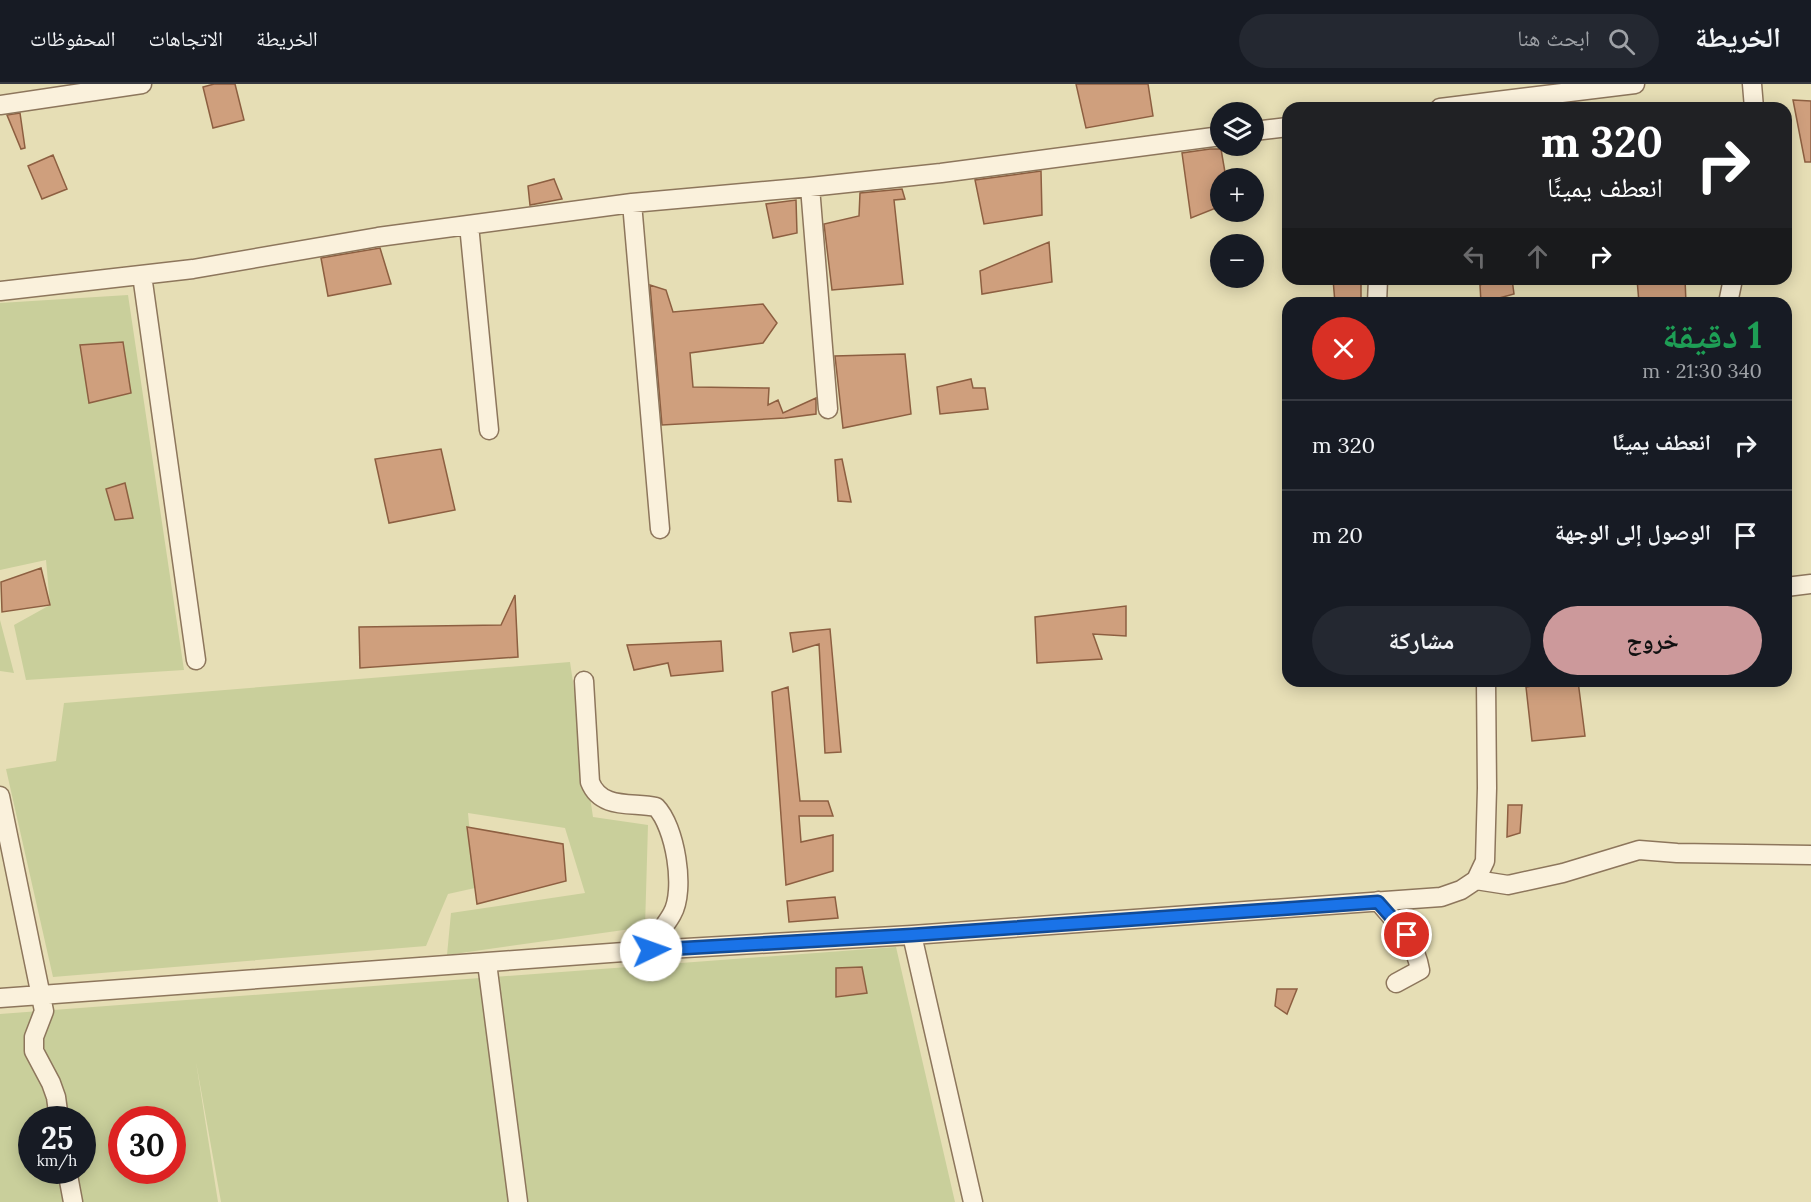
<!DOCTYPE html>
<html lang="ar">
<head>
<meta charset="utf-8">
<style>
  :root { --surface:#171b24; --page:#242831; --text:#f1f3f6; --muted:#9ea1a6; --line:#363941; --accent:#cc999b }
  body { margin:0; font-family:Lora,"Noto Naskh Arabic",serif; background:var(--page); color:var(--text); direction:rtl; height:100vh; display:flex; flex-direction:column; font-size:22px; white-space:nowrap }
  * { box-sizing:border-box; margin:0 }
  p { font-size:20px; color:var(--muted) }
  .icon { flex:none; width:33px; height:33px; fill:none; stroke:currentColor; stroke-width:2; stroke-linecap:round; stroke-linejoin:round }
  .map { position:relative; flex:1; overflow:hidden; direction:ltr }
  .sheet { position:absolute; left:1282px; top:213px; width:510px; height:390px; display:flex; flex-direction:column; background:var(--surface); border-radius:18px; box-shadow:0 3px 15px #0003; direction:rtl }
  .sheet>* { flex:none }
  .top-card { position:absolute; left:1282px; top:18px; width:510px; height:183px; border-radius:18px; box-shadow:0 3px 15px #0003; direction:rtl; background:#202124; color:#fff; overflow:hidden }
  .controls { position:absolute; left:1210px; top:18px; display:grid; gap:12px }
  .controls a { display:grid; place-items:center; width:54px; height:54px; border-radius:50%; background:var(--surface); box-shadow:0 3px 15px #0003; font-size:30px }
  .speed { position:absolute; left:18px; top:1022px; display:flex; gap:12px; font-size:30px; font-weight:700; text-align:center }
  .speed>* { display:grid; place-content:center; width:78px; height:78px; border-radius:50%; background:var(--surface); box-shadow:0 3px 15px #0003; line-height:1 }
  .speed small { font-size:15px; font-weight:400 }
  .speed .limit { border:9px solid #d22; background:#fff; color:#111 }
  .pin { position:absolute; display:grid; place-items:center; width:51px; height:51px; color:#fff; margin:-26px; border:3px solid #fff; border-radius:50%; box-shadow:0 2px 6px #0007 }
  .me { position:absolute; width:66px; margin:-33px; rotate:87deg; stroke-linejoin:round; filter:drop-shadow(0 0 4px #0008) }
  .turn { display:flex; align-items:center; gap:21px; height:126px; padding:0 30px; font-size:27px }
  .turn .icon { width:78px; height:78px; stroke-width:2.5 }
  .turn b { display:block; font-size:42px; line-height:51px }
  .lanes { display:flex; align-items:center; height:57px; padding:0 30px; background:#0003; justify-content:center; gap:30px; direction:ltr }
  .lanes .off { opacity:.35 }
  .round { display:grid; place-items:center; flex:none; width:63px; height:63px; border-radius:32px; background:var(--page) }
  .summary { display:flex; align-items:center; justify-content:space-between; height:102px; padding:0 30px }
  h1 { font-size:36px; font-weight:800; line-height:45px; color:#1e9e55 }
  .primary-button { display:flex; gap:12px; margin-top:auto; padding:12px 30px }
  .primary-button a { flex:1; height:69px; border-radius:36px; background:var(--accent); color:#111; font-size:24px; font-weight:800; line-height:69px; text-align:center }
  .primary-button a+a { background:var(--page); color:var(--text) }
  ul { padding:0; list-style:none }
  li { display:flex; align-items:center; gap:18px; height:90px; padding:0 30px; border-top:2px solid var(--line) }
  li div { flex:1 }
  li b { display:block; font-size:22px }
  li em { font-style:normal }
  header { display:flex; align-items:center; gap:36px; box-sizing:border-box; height:84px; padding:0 30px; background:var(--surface); border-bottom:2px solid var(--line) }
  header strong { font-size:28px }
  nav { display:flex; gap:33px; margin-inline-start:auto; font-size:21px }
  .search { width:420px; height:54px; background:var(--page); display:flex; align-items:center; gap:15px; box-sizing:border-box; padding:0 21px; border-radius:33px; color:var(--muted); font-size:22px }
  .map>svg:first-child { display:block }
</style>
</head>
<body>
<header>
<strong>الخريطة</strong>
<div class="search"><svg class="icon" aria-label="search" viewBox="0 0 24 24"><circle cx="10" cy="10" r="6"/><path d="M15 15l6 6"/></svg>ابحث هنا</div>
<nav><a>الخريطة</a><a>الاتجاهات</a><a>المحفوظات</a></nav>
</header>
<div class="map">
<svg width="1811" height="1118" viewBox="0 0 1811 1118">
  <rect width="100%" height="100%" fill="#f0e4c8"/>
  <path fill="#e6deb5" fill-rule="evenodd" d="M0 0H1811V1118H0ZM1288 24H1786V195H1288ZM1221 28H1254V62H1221ZM1221 94H1254V128H1221ZM1221 160H1254V194H1221ZM1288 219H1786V597H1288ZM32 1035H82V1086H32ZM122 1035H172V1086H122Z"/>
  <path fill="#c9cf9b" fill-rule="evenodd" d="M128 211 184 586 26 596 14 541 50 521 46 476 0 486V219Z
    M0 536 14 589 0 587Z
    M570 578 593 733 648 741 645 843 447 871 451 829 585 809 565 744 468 729 475 804 448 810 426 862 53 893 6 685 56 677 64 619Z
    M896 863 955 1118H221L196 978 218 1118H0V930ZM32 1035H82V1086H32ZM122 1035H172V1086H122Z"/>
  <path fill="#cf9f7d" stroke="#8d5f41" stroke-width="1.5" d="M214 0H235L244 36 213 44 203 3Z
    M1076 0H1148L1153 32 1086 44Z
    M1793 16 1811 17V78H1805Z
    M20 29 25 64 21 65 7 31Z
    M1210 65H1221L1226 94H1221V122L1191 134 1182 69Z
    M53 71 67 105 42 115 28 82Z
    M1041 87 1042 131 984 140 975 96Z
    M554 95 562 115 530 121 528 102Z
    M902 105 905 115 894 116 903 200 832 206 824 140 859 132 860 109Z
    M796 116 797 149 773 154 766 120Z
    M1049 158 1052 198 982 210 980 187Z
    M380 164 391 200 328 212 321 174Z
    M1333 195H1361V219H1335Z
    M1494 195H1512L1514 210 1481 219 1480 201Z
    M1637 195H1685L1686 219H1639Z
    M650 201 666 206 673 228 763 220 777 239 763 259 690 269 693 303 769 304 768 321 778 316 783 329 816 314V330L785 334 662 341Z
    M123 258 131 309 89 319 80 261Z
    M905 270 911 330 843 344 835 272Z
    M971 295 973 304H985L988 325 940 330 937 303Z
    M441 365 455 426 389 439 375 375Z
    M842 375 851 418 838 417 835 376Z
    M125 399 133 434 115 436 106 405Z
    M41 484 50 521 2 528 1 498Z
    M515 511 518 573 360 584 359 543 501 541Z
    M1126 522V552L1093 550 1102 575 1037 579 1035 533Z
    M830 545 841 668 825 669 819 560 793 568 790 549Z
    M721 557 723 587 671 592 668 579 634 586 627 561Z
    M1560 597H1578L1585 652 1532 657 1526 603Z
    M788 603 800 717H828L833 732H799L801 758 833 751V787L786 801 772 608Z
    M1508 721H1522L1520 749 1507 753Z
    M467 743 563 760 566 797 477 820Z
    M835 813 838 834 789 838 787 817Z
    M862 883 867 909 836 913V884Z
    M1277 905H1297L1287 930 1275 922Z"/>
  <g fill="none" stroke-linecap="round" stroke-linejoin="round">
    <defs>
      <path id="minor" d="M1752 0 1754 24
        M0 21 142 0
        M1440 24 1635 0
        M1254 47 1288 43
        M810 103 828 325
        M632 119 660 445
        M469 141 489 346
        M142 191 196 576
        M0 207 193 185 378 153 632 119 810 103 941 89 1221 52
        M1377 219 1378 195
        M1728 219 1733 195
        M1786 503 1811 500
        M584 597 590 698C601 726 632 718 656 723 675 742 686 806 672 830 665 843 655 851 651 866
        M0 712 44 927 34 953V967L51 999 56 1013 59 1035
        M1476 796 1508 801 1563 789 1639 766 1677 769 1811 771
        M1378 817C1397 839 1415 857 1420 886L1396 899
        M912 851 973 1118
        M487 879 518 1118
        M0 914 651 866 912 851 1441 813 1461 806 1476 796 1485 777 1487 704 1486 597
        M67 1086 73 1118"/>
    </defs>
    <use href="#minor" stroke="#8d765c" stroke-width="21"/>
    <use href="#minor" stroke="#faf1dc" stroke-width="18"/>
  </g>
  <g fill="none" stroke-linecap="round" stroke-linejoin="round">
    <defs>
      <path id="route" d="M651 866 912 851 1378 818 1407 851"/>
    </defs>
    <use href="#route" stroke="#114b97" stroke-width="15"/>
    <use href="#route" stroke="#1a73e8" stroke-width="10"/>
  </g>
</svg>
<div class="controls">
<a><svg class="icon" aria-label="layers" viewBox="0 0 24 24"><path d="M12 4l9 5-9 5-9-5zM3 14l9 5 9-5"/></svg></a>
<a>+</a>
<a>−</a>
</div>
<div class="speed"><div>25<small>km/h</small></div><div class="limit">30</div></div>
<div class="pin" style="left:1407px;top:851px;background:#d93025"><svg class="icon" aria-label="arrive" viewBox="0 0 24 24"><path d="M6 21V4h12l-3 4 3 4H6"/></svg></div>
<svg class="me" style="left:651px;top:866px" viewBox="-20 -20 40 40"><circle r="19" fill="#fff"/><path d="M0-13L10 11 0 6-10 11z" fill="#1a73e8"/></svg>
<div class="top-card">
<div class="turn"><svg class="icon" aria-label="right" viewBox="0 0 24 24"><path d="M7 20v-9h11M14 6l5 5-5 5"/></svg><div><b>320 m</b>انعطف يمينًا</div></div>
<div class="lanes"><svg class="icon off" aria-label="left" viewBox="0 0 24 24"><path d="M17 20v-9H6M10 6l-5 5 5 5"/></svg><svg class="icon off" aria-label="ahead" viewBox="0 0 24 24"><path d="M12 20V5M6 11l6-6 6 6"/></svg><svg class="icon" aria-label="right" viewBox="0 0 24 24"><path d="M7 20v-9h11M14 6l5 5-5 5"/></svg></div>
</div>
<section class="sheet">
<div class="summary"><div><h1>1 دقيقة</h1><p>340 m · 21:30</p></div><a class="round" style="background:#d93025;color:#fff"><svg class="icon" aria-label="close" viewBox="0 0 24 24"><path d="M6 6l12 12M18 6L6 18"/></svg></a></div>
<ul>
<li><svg class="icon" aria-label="right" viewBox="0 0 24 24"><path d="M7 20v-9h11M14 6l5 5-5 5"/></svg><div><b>انعطف يمينًا</b></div><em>320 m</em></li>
<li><svg class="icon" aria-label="arrive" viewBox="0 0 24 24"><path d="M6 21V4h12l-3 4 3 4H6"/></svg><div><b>الوصول إلى الوجهة</b></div><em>20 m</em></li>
</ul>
<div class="primary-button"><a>خروج</a><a>مشاركة</a></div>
</section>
</div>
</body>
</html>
